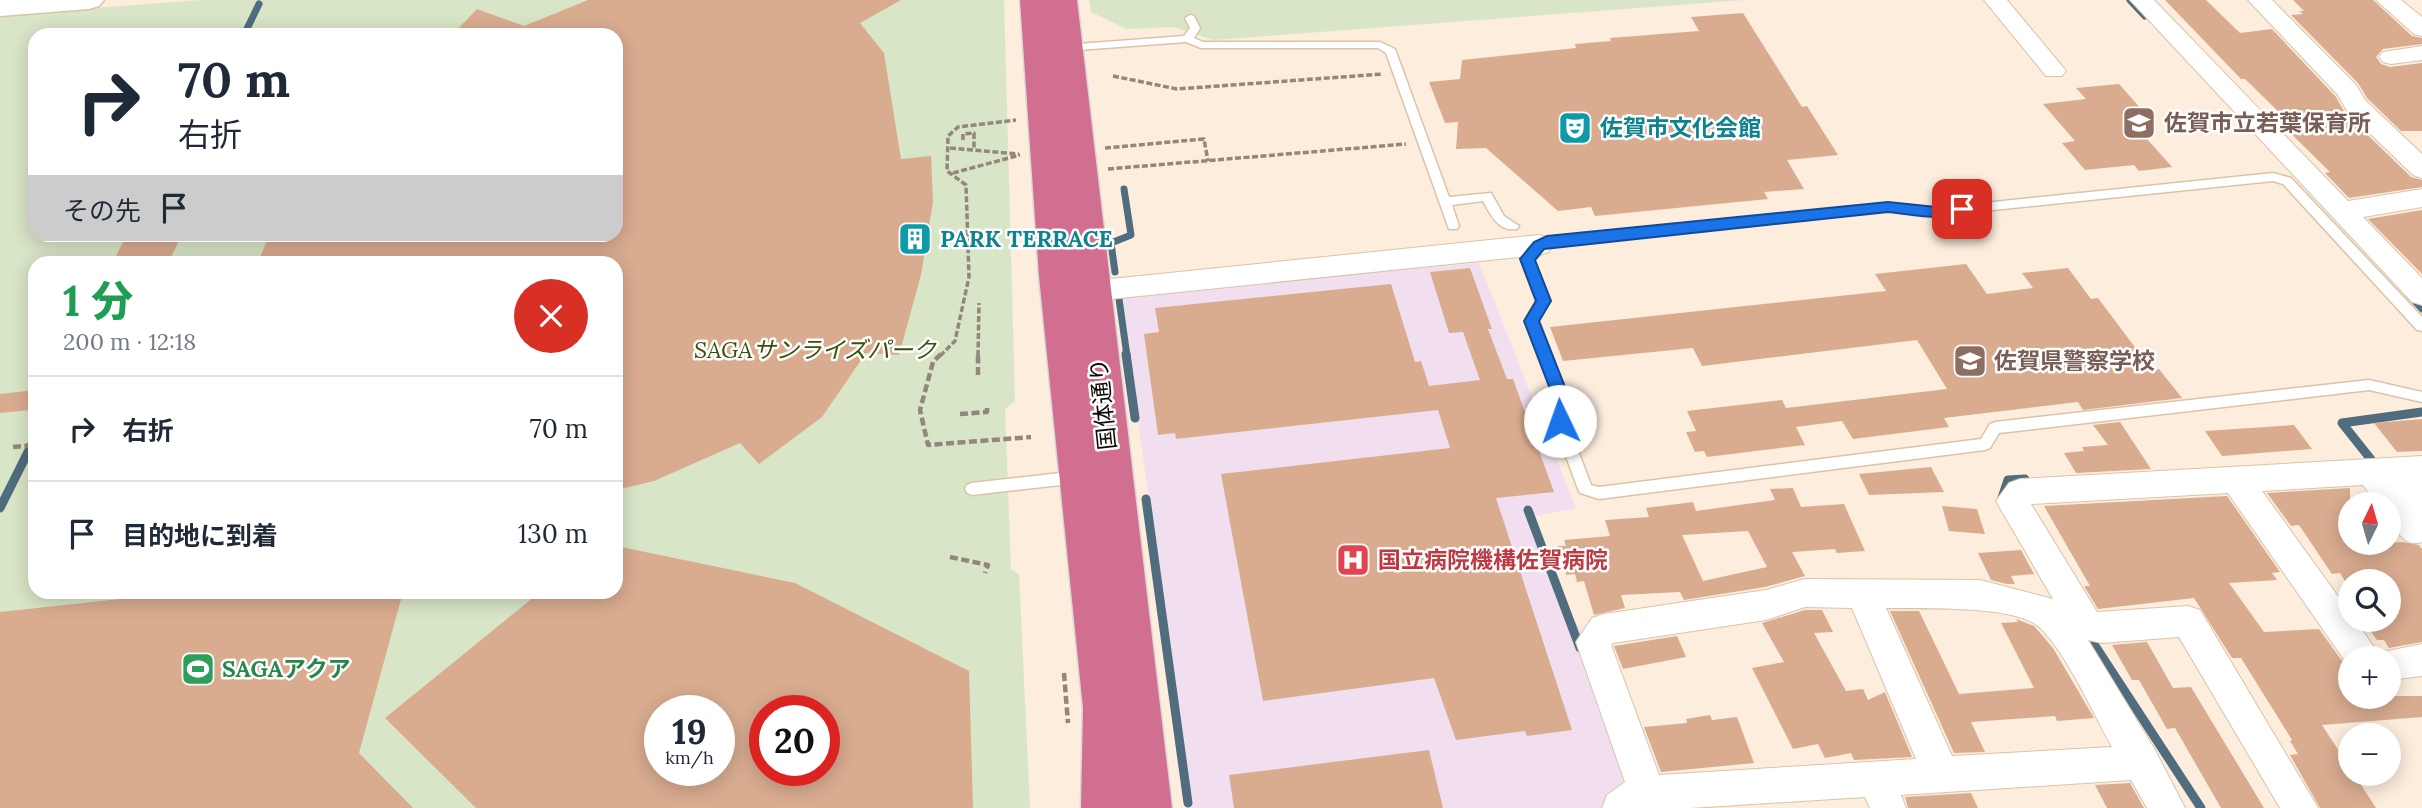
<!DOCTYPE html>
<html lang="ja">
<head>
<meta charset="utf-8">
<style>
  :root { --surface:#fff; --page:#f6f6f7; --text:#1f2937; --muted:#747a83; --line:#e0e1e3 }
  body { margin:0; font-family:Lora,"Noto Sans JP",serif; background:var(--page); color:var(--text); height:100vh; display:flex; flex-direction:column; font-size:26px; white-space:nowrap }
  * { box-sizing:border-box; margin:0 }
  p { font-size:23px; color:var(--muted) }
  .icon { flex:none; width:38px; height:38px; fill:none; stroke:currentColor; stroke-width:2; stroke-linecap:round; stroke-linejoin:round }
  .map { position:relative; flex:1; overflow:hidden }
  .panel { position:absolute; left:28px; top:256px; width:595px; height:343px; display:flex; flex-direction:column; background:var(--surface); border-radius:21px; box-shadow:0 4px 18px #0003 }
  .panel>* { flex:none }
  .hud { position:absolute; left:28px; top:28px; width:595px; height:214px; border-radius:21px; box-shadow:0 4px 18px #0003; background:#fff; color:var(--text); overflow:hidden }
  .needle { width:46px; rotate:5deg }
  .tools { position:absolute; left:2338px; top:492px; display:grid; gap:14px }
  .tools a { display:grid; place-items:center; width:63px; height:63px; border-radius:50%; background:var(--surface); box-shadow:0 4px 18px #0003; font-size:35px }
  .speed { position:absolute; left:644px; top:695px; display:flex; gap:14px; font-size:35px; font-weight:700; text-align:center }
  .speed>* { display:grid; place-content:center; width:91px; height:91px; border-radius:50%; background:var(--surface); box-shadow:0 4px 18px #0003; line-height:1 }
  .speed small { font-size:18px; font-weight:400 }
  .speed .limit { border:10px solid #d22; background:#fff; color:#111 }
  .pin { position:absolute; display:grid; place-items:center; width:60px; height:60px; color:#fff; margin:-30px; border-radius:14px; box-shadow:0 4px 10px #0006 }
  .me { position:absolute; width:77px; margin:-38px; rotate:357deg; stroke-linejoin:round; filter:drop-shadow(0 0 5px #0008) }
  .turn { display:flex; align-items:center; gap:24px; height:147px; padding:0 35px; font-size:32px }
  .turn .icon { width:91px; height:91px; stroke-width:2.5 }
  .turn b { display:block; font-size:49px; line-height:60px }
  .then { display:flex; align-items:center; height:66px; padding:0 35px; background:#0003; gap:14px; font-size:26px }
  .round { display:grid; place-items:center; flex:none; width:74px; height:74px; border-radius:37px; background:var(--page) }
  .summary { display:flex; align-items:center; justify-content:space-between; height:119px; padding:0 35px }
  h1 { font-size:42px; font-weight:800; line-height:52px; color:#1e9e55 }
  ul { padding:0; list-style:none }
  li { display:flex; align-items:center; gap:21px; height:105px; padding:0 35px; border-top:2px solid var(--line) }
  li div { flex:1 }
  li b { display:block; font-size:26px }
  li em { font-style:normal }
  .map>svg:first-child { display:block }
</style>
</head>
<body>
<div class="map">
<svg width="2422" height="808" viewBox="0 0 2422 808">
  <rect width="100%" height="100%" fill="#fceddd"/>
  <path fill="#f1dff0" d="M1479 263 1576 508 1535 516 1563 604 1588 640 1640 788 1608 808H1191L1121 296Z"/>
  <path fill="#d9e5c7" fill-rule="evenodd" d="M201 0H1004L1015 401 1005 409 1011 569 1019 574 1030 808H0V15ZM35 35H616V234H35ZM35 262H616V592H35ZM660 710H719V770H660ZM765 710H824V770H765Z
    M1089 0H1744L1213 40 1174 27 1127 29 1091 12Z"/>
  <g fill="none" stroke-linecap="round" stroke-linejoin="round">
    <path stroke="#506c7f" stroke-width="7" d="M2130 0 2145 16
      M244 35 259 4
      M1115 272 1111 243 1131 235 1124 189
      M2411 297 2422 309
      M1119 299 1127 356"/>
    <path stroke="#506c7f" stroke-width="9" d="M1126 354 1135 418
      M2377 467 2342 423 2422 412
      M2002 498 2008 480 2025 479
      M1146 499 1188 803
      M0 508 35 438
      M1528 510 1580 648
      M2086 632 2201 808"/>
  </g>
  <path fill="#d9ac90" fill-rule="evenodd" d="M588 0H901L860 23 884 53 901 159 931 156 933 202 921 275 899 355 866 353 822 417 759 464 740 443 654 481 616 490V262H258L270 234H616V35H452L477 9 524 26Z
    M2165 0H2206L2240 33 2272 29 2336 97 2345 113 2411 177 2422 180V187L2349 198 2325 173 2330 172 2274 117 2283 116 2245 79H2241Z
    M2293 0H2373L2412 36 2422 38V44L2383 49 2376 57 2381 64 2390 67 2422 63V131H2401L2367 98 2358 83 2291 15 2303 14 2299 11H2304Z
    M1743 13 1802 107 1807 106 1838 155 1787 160 1804 189 1764 192 1768 199 1595 216 1591 207 1558 211 1486 148 1456 149 1458 122 1445 123 1429 82 1460 79 1462 60 1576 48 1575 44 1611 41 1610 38 1699 31 1691 17Z
    M2119 84 2142 110 2123 112 2172 167 2139 171 2134 165 2085 170 2062 143 2075 141 2043 104 2086 99 2076 88Z
    M2422 210V274L2368 219Z
    M127 234H182L169 262H113Z
    M1966 264 1987 294 2033 288 2022 273 2068 268 2091 299 2098 298 2152 370 2159 369 2182 398 2083 410 2078 402 1944 418 1949 427 1853 439 1842 421 1796 427 1805 445 1707 457 1704 451 1695 452 1686 432 1696 431 1687 411 1782 400 1786 408 1947 389 1917 340 1702 366 1693 348 1563 361 1550 327 1886 291 1875 274Z
    M1470 268 1492 329H1488L1507 379H1513L1554 492 1496 498 1572 730 1527 736 1525 731 1456 740 1434 678 1263 701 1221 474 1450 448 1438 410 1176 439 1175 433 1158 435 1144 334 1159 332 1155 308 1391 284 1415 362 1421 361 1429 386 1480 380 1463 332 1449 333 1430 272Z
    M35 390V400L30 410 0 413V394Z
    M2422 419V451L2397 452 2374 423Z
    M2120 422 2151 469 2076 473 2064 453 2084 451 2082 447 2108 445 2093 425Z
    M2294 425 2312 449 2222 456 2205 431Z
    M1931 467 1944 492 1869 495 1859 474Z
    M1793 488 1801 507 1844 504 1865 551 1837 553 1835 549 1792 552 1805 576 1765 587 1684 600 1680 592 1621 595 1625 608 1594 615 1584 581 1577 582 1575 574 1566 575 1558 546H1566L1564 540 1610 536 1605 520 1649 517 1646 508 1693 502 1696 511 1775 500 1770 489ZM1748 531 1767 567 1703 581 1682 535Z
    M2350 488V546L2403 542 2419 545 2422 549V642L2389 648 2384 640H2377L2363 620H2389V581H2345L2340 573 2332 574 2299 525 2291 526 2267 493Z
    M2227 496 2280 572 2272 573 2277 580 2229 583 2264 632 2319 629 2350 672V696H2422V717L2322 725 2350 768V774H2354L2376 808H2320L2290 755 2298 754 2290 741 2292 740 2241 658H2232L2194 598 2098 609 2084 586H2090L2044 506Z
    M1942 506 1977 509 1985 534 1949 531Z
    M616 546 795 583 969 671 973 808H476L385 718 540 592H616ZM660 710H719V770H660ZM765 710H824V770H765Z
    M2021 550 2034 574 2011 576 2015 584H2007L1991 580 1978 553Z
    M185 592H403L359 753 413 808H0V612Z
    M1805 610H1822L1833 632 1814 633 1846 691 1863 689 1868 700 1885 692 1912 757 1854 760 1851 753 1825 758 1818 744 1793 749 1752 668 1784 662 1762 623Z
    M1890 611H1919L1959 694 2034 688 2001 623 2018 622 2016 619 2034 626 2053 648 2094 718 2057 721 2055 716 1971 722 1985 752 1954 753Z
    M1677 636 1686 657 1623 669 1614 646Z
    M2147 642 2173 688 2191 687 2264 808H2221L2175 728 2167 729 2139 680H2132L2112 645Z
    M1710 715 1712 720 1737 717 1754 763 1661 772 1644 727 1687 723 1686 719Z
    M1429 750 1443 808H1234L1229 775Z
    M2130 783 2144 808H2107L2095 785Z
    M1971 793 1978 808H1908L1905 797Z"/>
  <g fill="none" stroke-linecap="round" stroke-linejoin="round">
    <defs>
      <path id="lane" d="M1190 15 1194 16 1200 28 1194 38 1203 42H1380L1395 49 1449 197 1491 193 1504 216 1519 226 1517 229C1498 232 1491 215 1483 201L1452 205 1459 226 1457 229H1449L1386 53 1378 48H1201L1186 42 1065 51 1059 48 1065 45 1184 36 1190 28 1185 18Z
        M2273 173 2291 178 2422 317V331L2417 330 2283 184 2273 181 1936 216 1888 211 1550 246 1534 260 1550 301 1539 321 1570 402 1567 421 1591 485 1599 487 1981 439 1990 424 1995 422 2369 380 2422 392V402L2369 390 1999 433 1990 448 1985 450 1599 499 1580 493 1578 489 1553 421 1556 402 1525 321 1536 301 1521 259 1543 239 1888 203 1936 208Z
        M1078 471 1083 473 1085 477 1083 481 1078 483 972 495 967 493 965 489 967 485 972 483Z"/>
      <path id="street" d="M1984 0H2007L2062 66 2066 71 2062 76H2046Z
        M2130 0H2154L2348 201 2422 189V207L2363 217 2422 278V305L2412 302Z
        M2248 0H2272L2356 85 2365 100 2422 154V178L2413 175 2347 111 2338 95Z
        M2376 0H2401L2422 17V36L2414 34Z
        M2422 46V60L2391 64 2383 62 2379 57 2383 52Z
        M1539 235 1549 238 1552 245 1549 252 1539 255 1091 301 1081 298 1077 291 1081 284 1091 281Z
        M2422 456V542C2401 550 2389 520 2389 504H2377L2363 485 2262 491 2350 613V620H2355L2378 653 2422 644V676L2389 680V658H2350V668L2228 493 2031 504 2097 612 2188 606 2200 610 2318 808H2280L2179 637 2102 643 2088 640 2155 750 2185 808H2147L2131 780 1901 795 1906 808H1870L1865 797 1690 808H1602L1607 795 1625 782 1576 642 1592 618 1604 614 1766 590 1805 579 1980 580 2053 599 1996 501 2009 483 2020 479ZM1805 607 1852 608 1916 759 1659 775 1611 645 1613 643 1766 620ZM1886 608C1921 609 2006 605 2035 624 2061 641 2095 717 2112 747L1952 756Z"/>
      <path id="secondary" d="M0 0H104L99 6 89 9 0 16Z"/>
      <path id="highway" d="M1020 0H1077L1172 808H1081L1083 708 1039 276Z"/>
    </defs>
    <use href="#lane" stroke="#dbc3a9" stroke-width="3"/>
    <use href="#street" stroke="#dbc3a9" stroke-width="2"/>
    <use href="#secondary" stroke="#dbc3a9" stroke-width="3"/>
    <use href="#highway" stroke="#d9d8d7" stroke-width="3"/>
    <path stroke="#93877c" stroke-width="3.5" stroke-dasharray="6 2.5" stroke-linecap="butt" d="M1113 76 1177 89 1383 74
      M963 140V134L974 133V150
      M950 148 1019 154
      M1105 148 1204 139 1208 161
      M1108 169 1406 144
      M953 173 1020 155
      M940 356 955 341 969 277 966 185 947 171 948 136 958 127 1016 120
      M978 356 979 303"/>
    <path stroke="#93877c" stroke-width="4.5" stroke-dasharray="8 3.5" stroke-linecap="butt" d="M941 354 933 362 920 410 928 445 1031 437
      M978 375V354
      M960 414 987 412V405
      M13 447 35 445
      M950 557 988 565 985 573
      M1064 673 1068 723"/>
    <use href="#lane" fill="#fff" fill-rule="evenodd"/>
    <use href="#street" fill="#fff" fill-rule="evenodd"/>
    <use href="#secondary" fill="#fff" fill-rule="evenodd"/>
    <use href="#highway" fill="#d26f91" fill-rule="evenodd"/>
  </g>
  <path fill="#1a73e8" stroke="#114b97" stroke-width="2" d="M1888 202 1936 207 1962 205 1969 209C1955 224 1908 214 1888 212L1544 249 1535 260 1551 301 1539 321 1571 402 1565 426H1554L1552 421 1555 402 1524 321 1536 301 1520 259 1534 242 1547 236Z"/>
  <defs>
    <symbol id="school-square" viewBox="-11 -11 22 22"><rect x="-9" y="-9" width="18" height="18" rx="4" fill="#8d6e63" stroke="#fdfdfd"/><path d="M0-5L7-2L0 1L-7-2ZM-4 1L0 2.5L4 1V4Q0 6-4 4Z" fill="#fff"/></symbol>
    <symbol id="theatre-square" viewBox="-11 -11 22 22"><rect x="-9" y="-9" width="18" height="18" rx="4" fill="#0f9aa8" stroke="#fdfdfd"/><path d="M-5-5.5Q0-4 5-5.5V0Q5 5 0 6Q-5 5-5 0ZM-3.3-2.5H-1v1.5H-3.3ZM1-2.5H3.3v1.5H1ZM-2.8 1Q0 5.5 2.8 1Z" fill="#fff"/></symbol>
    <symbol id="building-square" viewBox="-11 -11 22 22"><rect x="-9" y="-9" width="18" height="18" rx="4" fill="#0f9aa8" stroke="#fdfdfd"/><path d="M-4-6H4V6H1V3H-1V6H-4ZM-2.5-4.3h1.7v1.8h-1.7ZM.8-4.3h1.7v1.8H.8ZM-2.5-1h1.7V.8h-1.7ZM.8-1h1.7V.8H.8Z" fill="#fff"/></symbol>
    <symbol id="university-square" viewBox="-11 -11 22 22"><rect x="-9" y="-9" width="18" height="18" rx="4" fill="#8d6e63" stroke="#fdfdfd"/><path d="M0-5L7-2L0 1L-7-2ZM-4 1L0 2.5L4 1V4Q0 6-4 4Z" fill="#fff"/></symbol>
    <symbol id="hospital-square" viewBox="-11 -11 22 22"><rect x="-9" y="-9" width="18" height="18" rx="4" fill="#e0444e" stroke="#fdfdfd"/><path d="M-5-5h3v3.5h4V-5h3V5h-3V1.5h-4V5h-3Z" fill="#fff"/></symbol>
    <symbol id="stadium-square" viewBox="-11 -11 22 22"><rect x="-9" y="-9" width="18" height="18" rx="4" fill="#2e9e5b" stroke="#fdfdfd"/><path d="M0-5a6.5 5 0 1 0 0 10a6.5 5 0 1 0 0-10ZM-3.5-1.8h7v3.6h-7Z" fill="#fff"/></symbol>
  </defs>
  <g fill-rule="evenodd">
    <use href="#school-square" x="2120" y="104" width="38" height="38"/>
    <use href="#theatre-square" x="1556" y="109" width="38" height="38"/>
    <use href="#building-square" x="896" y="220" width="38" height="38"/>
    <use href="#university-square" x="1951" y="342" width="38" height="38"/>
    <use href="#hospital-square" x="1334" y="541" width="38" height="38"/>
    <use href="#stadium-square" x="179" y="650" width="38" height="38"/>
  </g>
  <g text-anchor="middle" stroke-width="5" stroke-linejoin="round" paint-order="stroke">
    <g font-size="23" font-weight="bold" fill="#785e54" stroke="#fdfdfd" text-anchor="start">
      <text x="2164" y="131">佐賀市立若葉保育所</text>
      <text x="1994" y="369">佐賀県警察学校</text>
    </g>
    <g font-size="23" font-weight="bold" fill="#0d838f" stroke="#fdfdfd" text-anchor="start">
      <text x="1600" y="136">佐賀市文化会館</text>
      <text x="940" y="247">PARK TERRACE</text>
    </g>
    <g font-size="23" font-style="italic" fill="#3a4f08" stroke="#fdfdfd">
      <text x="815" y="358">SAGAサンライズパーク</text>
    </g>
    <g font-size="23" fill="#110903" stroke="#fdfdfd">
      <text transform="translate(1103 404) rotate(-96)" y="8">国体通り</text>
    </g>
    <g font-size="23" font-weight="bold" fill="#be3a42" stroke="#fdfdfd" text-anchor="start">
      <text x="1378" y="568">国立病院機構佐賀病院</text>
    </g>
    <g font-size="23" font-weight="bold" fill="#27864d" stroke="#fdfdfd" text-anchor="start">
      <text x="222" y="677">SAGAアクア</text>
    </g>
  </g>
</svg>
<div class="tools">
<a><svg class="needle" viewBox="-14 -14 28 28"><path d="M0-13l5 13h-10z" fill="#e53935"/><path d="M0 13l5-13h-10z" fill="#747a83"/></svg></a>
<a><svg class="icon" aria-label="search" viewBox="0 0 24 24"><circle cx="10" cy="10" r="6"/><path d="M15 15l6 6"/></svg></a>
<a>+</a>
<a>−</a>
</div>
<div class="speed"><div>19<small>km/h</small></div><div class="limit">20</div></div>
<div class="pin" style="left:1962px;top:209px;background:#d93025"><svg class="icon" aria-label="arrive" viewBox="0 0 24 24"><path d="M6 21V4h12l-3 4 3 4H6"/></svg></div>
<svg class="me" style="left:1560px;top:421px" viewBox="-20 -20 40 40"><circle r="19" fill="#fff"/><path d="M0-13L10 11 0 6-10 11z" fill="#1a73e8"/></svg>
<div class="hud">
<div class="turn"><svg class="icon" aria-label="right" viewBox="0 0 24 24"><path d="M7 20v-9h11M14 6l5 5-5 5"/></svg><div><b>70 m</b>右折</div></div>
<div class="then">その先<svg class="icon" aria-label="arrive" viewBox="0 0 24 24"><path d="M6 21V4h12l-3 4 3 4H6"/></svg></div>
</div>
<section class="panel">
<div class="summary"><div><h1>1 分</h1><p>200 m · 12:18</p></div><a class="round" style="background:#d93025;color:#fff"><svg class="icon" aria-label="close" viewBox="0 0 24 24"><path d="M6 6l12 12M18 6L6 18"/></svg></a></div>
<ul>
<li><svg class="icon" aria-label="right" viewBox="0 0 24 24"><path d="M7 20v-9h11M14 6l5 5-5 5"/></svg><div><b>右折</b></div><em>70 m</em></li>
<li><svg class="icon" aria-label="arrive" viewBox="0 0 24 24"><path d="M6 21V4h12l-3 4 3 4H6"/></svg><div><b>目的地に到着</b></div><em>130 m</em></li>
</ul>
</section>
</div>
</body>
</html>
